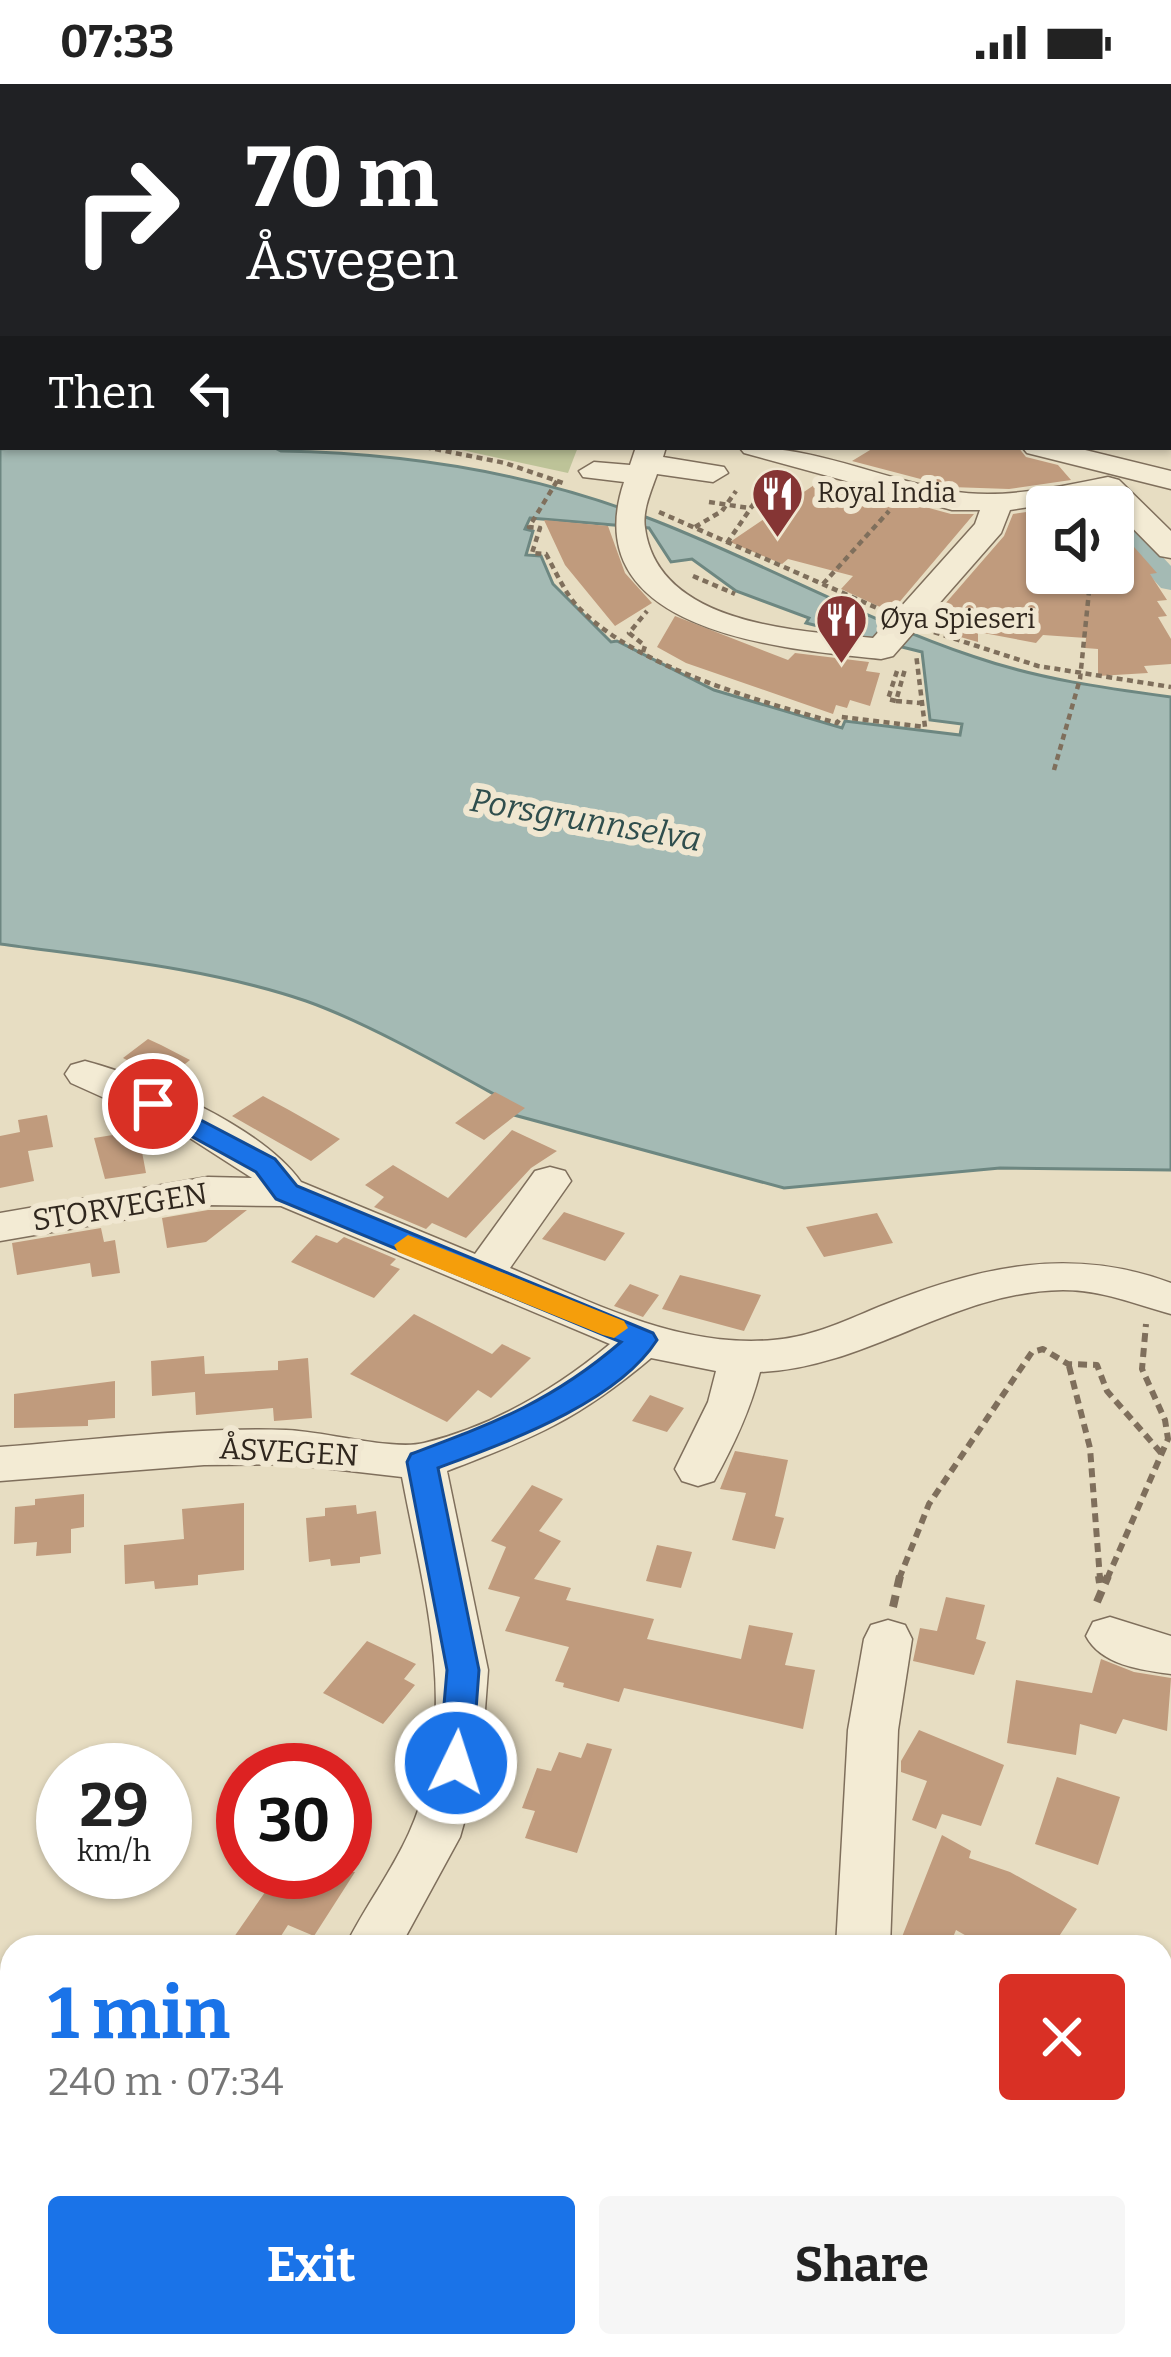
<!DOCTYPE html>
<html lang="en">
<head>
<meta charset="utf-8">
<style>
  :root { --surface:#fff; --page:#f6f6f6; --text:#222; --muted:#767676; --accent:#1a73e8 }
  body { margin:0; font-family:Bitter,serif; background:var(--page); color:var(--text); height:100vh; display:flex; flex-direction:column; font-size:45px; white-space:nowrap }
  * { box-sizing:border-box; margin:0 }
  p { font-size:39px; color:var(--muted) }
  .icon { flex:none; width:66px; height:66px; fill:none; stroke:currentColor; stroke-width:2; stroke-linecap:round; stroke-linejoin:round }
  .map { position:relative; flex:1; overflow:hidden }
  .sheet { position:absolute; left:0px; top:1851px; width:1173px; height:423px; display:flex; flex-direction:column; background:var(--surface); border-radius:36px 36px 0 0; box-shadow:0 3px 9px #0004 }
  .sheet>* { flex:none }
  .guide { position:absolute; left:0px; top:0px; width:1173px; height:366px; box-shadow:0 3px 9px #0004; background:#202124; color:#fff; overflow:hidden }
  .tools { position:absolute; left:1026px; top:402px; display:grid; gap:24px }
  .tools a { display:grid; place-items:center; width:108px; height:108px; border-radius:12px; background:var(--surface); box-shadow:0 3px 9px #0004; font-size:60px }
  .speed { position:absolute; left:36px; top:1659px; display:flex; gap:24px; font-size:60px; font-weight:700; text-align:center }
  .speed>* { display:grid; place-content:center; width:156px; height:156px; border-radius:50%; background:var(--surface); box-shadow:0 3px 9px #0004; line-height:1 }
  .speed small { font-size:30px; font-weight:400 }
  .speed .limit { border:18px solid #d22; background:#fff; color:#111 }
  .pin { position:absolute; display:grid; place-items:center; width:102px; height:102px; color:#fff; margin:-51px; border:6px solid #fff; border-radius:50%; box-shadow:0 3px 12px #0007 }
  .me { position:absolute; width:132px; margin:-66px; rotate:4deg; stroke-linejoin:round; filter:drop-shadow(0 0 9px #0008) }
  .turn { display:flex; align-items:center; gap:42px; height:252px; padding:0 48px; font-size:54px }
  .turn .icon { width:156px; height:156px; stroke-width:2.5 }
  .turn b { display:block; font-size:84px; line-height:102px }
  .then { display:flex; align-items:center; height:114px; padding:0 48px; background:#0003; gap:24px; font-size:45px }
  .round { display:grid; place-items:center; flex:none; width:126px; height:126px; border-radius:12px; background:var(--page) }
  .head { display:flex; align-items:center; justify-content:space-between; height:204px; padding:0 48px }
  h1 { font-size:72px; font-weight:700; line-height:90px; color:var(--accent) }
  .cta { display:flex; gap:24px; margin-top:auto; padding:24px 48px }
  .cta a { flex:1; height:138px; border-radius:12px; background:var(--accent); color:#fff; font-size:48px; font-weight:700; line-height:138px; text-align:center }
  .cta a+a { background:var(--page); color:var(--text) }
  .status { display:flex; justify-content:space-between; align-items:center; height:84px; padding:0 60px; background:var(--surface); direction:ltr }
  .status svg { height:33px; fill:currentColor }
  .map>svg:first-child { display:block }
</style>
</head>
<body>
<div class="status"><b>07:33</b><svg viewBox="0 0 49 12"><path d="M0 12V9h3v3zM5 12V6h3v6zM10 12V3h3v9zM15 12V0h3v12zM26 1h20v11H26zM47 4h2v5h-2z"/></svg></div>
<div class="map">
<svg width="1171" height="2273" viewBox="0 0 1171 2273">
  <rect width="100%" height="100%" fill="#e7ddc2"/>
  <path fill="#bdc398" d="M448 363H578L568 389Z"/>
  <path fill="#a4bab4" stroke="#6d8781" stroke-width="3" fill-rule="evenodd" d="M24 363H273L281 367C407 369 537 390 656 437 763 479 865 536 975 573 1039 595 1104 604 1171 613V1086L1000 1084 784 1104 514 1031 519 1024C457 990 371 940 306 917 209 884 101 874 0 860V365ZM530 434 649 444 671 478 692 475 736 507 809 534 806 539 922 568 930 636 962 640 960 651 845 637 842 644 714 606 617 557 611 558 553 500 541 472 526 471 533 447 525 445Z"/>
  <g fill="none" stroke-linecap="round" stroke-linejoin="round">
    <path fill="#a4bab4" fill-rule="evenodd" d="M1113 427 1122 429 1171 482V506L1161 504 1113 451Z"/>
  </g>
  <path fill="#c09b7d" d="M875 363H1018L1026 373 1058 381 1071 396 1009 405 951 403 852 377Z
    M823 395 951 430H974L891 528 841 505 853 492 788 475 782 480 730 458Z
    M1047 425V489H1113V439L1157 489 1150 490 1167 516 1157 517 1167 532 1158 533 1171 555V580L1144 582 1148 589 1098 592V565L1085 564 1086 554 1043 551 1036 559 978 548V558L925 543 1004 452 1013 430Z
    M544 436 608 442 625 489 652 519 615 542 565 481Z
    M675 532 788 576 795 569 869 578 866 587 880 589 870 622 850 616 847 624 836 621 833 630 686 579 657 563Z
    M148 955 161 961 190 976 165 996 123 974Z
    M495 1008 525 1024 484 1056 455 1039Z
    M263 1012 289 1026 340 1055 311 1077 232 1032Z
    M47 1031 53 1063 28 1067 34 1097 0 1104V1052L20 1048 18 1036Z
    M512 1046 557 1067 531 1084 466 1154 432 1139 426 1145 374 1123 384 1113 365 1101 393 1081 448 1114Z
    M138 1047 146 1089 105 1095 94 1054Z
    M208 1126H247L206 1158 167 1164 162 1134Z
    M564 1128 625 1149 605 1177 542 1155Z
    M877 1129 893 1159 824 1173 806 1143Z
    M101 1144 104 1158 115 1156 120 1189 92 1193 90 1179 17 1191 12 1159Z
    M316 1151 337 1159 344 1153 396 1175 390 1181 400 1185 374 1214 291 1178Z
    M680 1191 761 1211 744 1247 662 1225Z
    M630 1200 659 1211 643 1233 614 1222Z
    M414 1230 492 1270 502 1260 531 1274 491 1314 478 1306 447 1338 350 1290Z
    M204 1272 205 1290 278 1286V1277L308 1274 312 1334 274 1337 273 1324 196 1331 195 1308 152 1312 151 1277Z
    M115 1297V1334L88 1336V1342L14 1344V1310Z
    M650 1311 684 1324 667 1348 632 1337Z
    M735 1367 788 1376 775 1432 784 1434 775 1465 732 1456 746 1409 720 1405Z
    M532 1401 563 1415 539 1447 561 1457 534 1495 571 1504 566 1516 654 1535 647 1555 741 1575 749 1541 793 1549 785 1581 815 1586 803 1645 624 1604 619 1618 563 1603 564 1599 555 1597 569 1563 505 1547 520 1513 488 1505 506 1463 491 1457Z
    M84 1410V1443L71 1445V1469L36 1472 37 1458 14 1460 15 1423 35 1421V1415Z
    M244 1419V1486L198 1491V1501L155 1505 154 1497 125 1500 124 1461 184 1455 182 1425Z
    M356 1421 357 1430 376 1427 381 1470 360 1473V1479L331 1482 330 1475 309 1478 306 1434 325 1432V1424Z
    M657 1461 692 1468 681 1504 646 1497Z
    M946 1513 985 1521 976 1555 986 1558 974 1591 913 1577 920 1544 937 1547Z
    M367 1557 416 1580 404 1595 415 1601 383 1640 323 1609Z
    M1101 1575 1134 1588 1171 1594 1167 1647 1123 1635 1116 1650 1080 1640 1076 1671 1007 1659 1016 1596 1092 1609Z
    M919 1646 1004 1681 981 1742 942 1730 936 1745 912 1736 927 1697 901 1688V1677Z
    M587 1659 612 1665 577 1769 525 1754 535 1727 522 1724 537 1684 551 1687 559 1668 581 1674Z
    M1057 1693 1120 1713 1098 1781 1035 1760Z
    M942 1751 971 1767 969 1774 1010 1788 1077 1825 1052 1863H986L956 1846 949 1863H898Z
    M279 1788H355L314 1852 288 1841 274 1863H227Z"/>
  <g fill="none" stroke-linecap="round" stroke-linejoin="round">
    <defs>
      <path id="minor" d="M0 0H20V3H3V9Z
        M235 0H265L267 3H237Z
        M449 0H473L448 3Z
        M524 0H548L549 3H525Z
        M718 0H742L744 3H720Z
        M819 0H852L817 3Z
        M968 0H992L967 3Z
        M1088 0H1112V3H1088Z
        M1170 58H1171V73H1170Z
        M0 128H3V144H0Z
        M0 162H3V178H0Z
        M0 193H3V209H0Z
        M0 244H3V260H0Z
        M0 295H3V313H0Z
        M1170 326H1171V344H1170Z
        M636 363H666L663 373 724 383 728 389 713 398 657 390C652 405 642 426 645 444 658 541 797 547 873 554L975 440 980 426H952L744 369 739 363C819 363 874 393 950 407 1002 416 1057 403 1108 393L1119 396 1171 447V474L1160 472 1101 412 1010 426 1001 449 893 572 881 575C782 565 574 548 624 398L583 393 579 387 594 378 630 381Z
        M1022 363H1073L1171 387V405L1027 369Z
        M85 977C149 994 262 1043 301 1098L475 1170 535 1087 550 1083 565 1087 571 1097 510 1184C594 1219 679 1264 773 1256 814 1253 848 1235 886 1220 981 1182 1072 1162 1171 1199V1230C1134 1220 1102 1206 1063 1206 954 1207 867 1284 760 1288 750 1327 733 1363 714 1397L698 1402 682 1397 675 1385 708 1318 716 1287 651 1274C579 1335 534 1354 447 1387L488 1586 481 1679 460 1753 400 1863H345C364 1824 391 1789 409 1749 462 1632 424 1511 402 1393L289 1380 204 1381 0 1397V1363C95 1356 191 1343 286 1346 323 1347 393 1367 424 1359 493 1342 556 1305 610 1260L281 1122 208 1121 0 1157V1129L208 1093 252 1094 182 1049 71 999 65 990 71 981Z
        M1110 1533 1171 1552V1590C1141 1586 1101 1581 1086 1552L1093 1538Z
        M888 1536 905 1541 912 1555 898 1646 890 1863H836L848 1646 864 1555 871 1541Z
        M1161 2056 1171 2060V2115L1161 2111Z
        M0 2063 12 2068V2124L0 2119Z
        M1171 2182V2273H1112L1117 2262H1161V2186Z
        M36 2262H99L94 2273H31Z
        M269 2262H343L348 2273H274Z
        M761 2262H821L816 2273H756Z"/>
    </defs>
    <use href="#minor" stroke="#7f6f5c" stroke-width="3"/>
    <path stroke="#7f6f5c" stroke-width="4.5" stroke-dasharray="6 4.5" stroke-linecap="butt" d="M1145 0 1171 2
      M425 363 505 379 566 400
      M557 397 529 443 540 444 532 469 546 470C556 488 566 512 581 526 640 584 755 616 837 639L841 633 925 643 916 570
      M709 418 749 424 797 401
      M659 428 877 524
      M695 443 722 427 736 407
      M727 459 772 393
      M693 492 735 510
      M823 500 889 427
      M934 548 1038 582 1171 603
      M643 568 645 562 629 549 647 527
      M897 587 888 615 896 617 905 585
      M896 617 920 619
      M1054 686 1080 595 1090 498 1086 489"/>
    <path stroke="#7f6f5c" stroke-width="6" stroke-dasharray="9 6" stroke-linecap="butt" d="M1069 1282 1090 1364 1100 1495
      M899 1495 929 1420 1032 1268 1043 1265 1068 1280 1097 1281 1107 1307 1162 1370
      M1107 1495 1168 1355 1165 1336 1142 1285 1146 1240"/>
    <path stroke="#7f6f5c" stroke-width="8" stroke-dasharray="12 8" stroke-linecap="butt" d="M1099 1492 1100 1499
      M1097 1518 1108 1492
      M893 1523 900 1492"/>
    <use href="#minor" fill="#f3ebd4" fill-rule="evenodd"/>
  </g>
  <path fill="#1a73e8" stroke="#114b97" stroke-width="3" d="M153 1011 275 1075 297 1102 653 1249 657 1256C616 1320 506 1358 438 1384L479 1586 472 1679 467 1689 456 1693 444 1689 439 1679 447 1586 407 1378 411 1370C496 1338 551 1318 621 1258L276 1115 256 1088 144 1026 140 1020 144 1014Z"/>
  <path fill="#f59e0b" d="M408 1151 624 1237 628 1244 614 1254 603 1251 398 1168 394 1161Z"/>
  <defs>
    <symbol id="restaurant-pin" viewBox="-11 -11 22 30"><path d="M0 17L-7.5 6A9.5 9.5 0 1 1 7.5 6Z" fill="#853534" stroke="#f0e7d1"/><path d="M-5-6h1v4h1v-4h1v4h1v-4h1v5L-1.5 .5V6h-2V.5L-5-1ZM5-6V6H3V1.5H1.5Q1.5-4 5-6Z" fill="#fff"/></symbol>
  </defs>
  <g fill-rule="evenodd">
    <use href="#restaurant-pin" x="748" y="380" width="59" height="81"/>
    <use href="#restaurant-pin" x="812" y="506" width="59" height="81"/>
  </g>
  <g text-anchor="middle" stroke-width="12" stroke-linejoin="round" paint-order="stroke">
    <g font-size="27" fill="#30271e" stroke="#f0e7d1" text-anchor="start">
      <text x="817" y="418">Royal India</text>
      <text x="880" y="544">Øya Spieseri</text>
    </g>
    <g font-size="30" fill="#30271e" stroke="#f0e7d1">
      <text transform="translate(120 1123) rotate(-9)" y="10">STORVEGEN</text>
      <text transform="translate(289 1368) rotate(3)" y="10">ÅSVEGEN</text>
    </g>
    <g font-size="33" font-style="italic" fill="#2f4e4d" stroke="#f0e7d1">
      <text transform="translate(586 735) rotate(10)" y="12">Porsgrunnselva</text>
    </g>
  </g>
</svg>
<div class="tools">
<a><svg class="icon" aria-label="sound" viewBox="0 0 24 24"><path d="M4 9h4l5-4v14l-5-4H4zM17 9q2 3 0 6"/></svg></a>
</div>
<div class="speed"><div>29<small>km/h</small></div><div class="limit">30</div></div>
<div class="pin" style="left:153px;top:1020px;background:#d93025"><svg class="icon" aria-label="arrive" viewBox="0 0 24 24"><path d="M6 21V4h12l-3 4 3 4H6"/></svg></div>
<svg class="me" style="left:456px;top:1679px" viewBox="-20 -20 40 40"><circle r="17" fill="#1a73e8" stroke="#fff" stroke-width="3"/><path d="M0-11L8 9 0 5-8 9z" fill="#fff"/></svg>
<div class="guide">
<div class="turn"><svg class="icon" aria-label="right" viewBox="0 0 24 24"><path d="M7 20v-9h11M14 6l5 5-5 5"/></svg><div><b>70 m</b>Åsvegen</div></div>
<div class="then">Then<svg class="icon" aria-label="left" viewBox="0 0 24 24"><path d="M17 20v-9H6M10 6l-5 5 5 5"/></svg></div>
</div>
<section class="sheet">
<div class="head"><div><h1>1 min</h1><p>240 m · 07:34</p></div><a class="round" style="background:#d93025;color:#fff"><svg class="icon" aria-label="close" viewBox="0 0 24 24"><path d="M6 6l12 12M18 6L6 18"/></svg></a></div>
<div class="cta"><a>Exit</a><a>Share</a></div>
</section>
</div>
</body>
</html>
